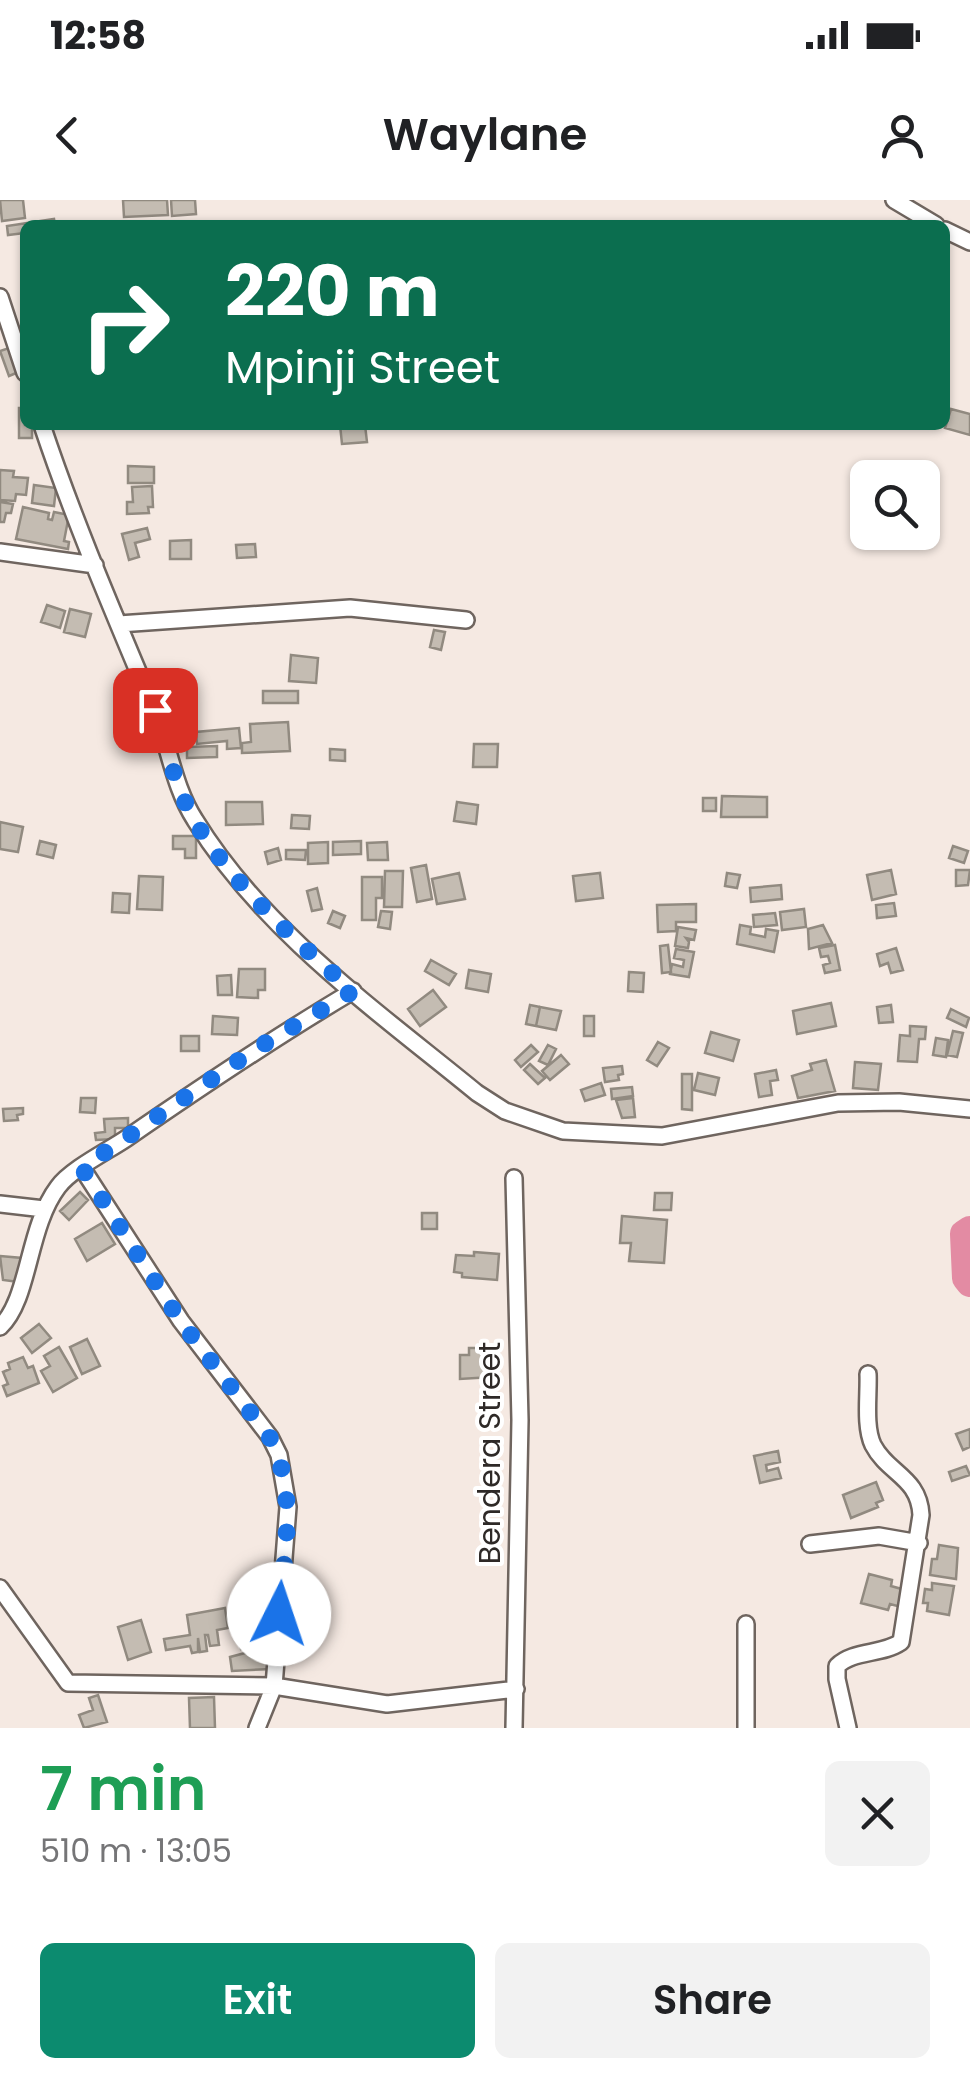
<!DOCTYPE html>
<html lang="en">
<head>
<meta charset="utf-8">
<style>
  :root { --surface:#fff; --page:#f2f2f2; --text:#202124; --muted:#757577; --accent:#0c8b6f }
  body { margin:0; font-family:Poppins,sans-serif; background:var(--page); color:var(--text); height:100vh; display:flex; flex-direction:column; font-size:38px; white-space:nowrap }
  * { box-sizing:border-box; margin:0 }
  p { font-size:32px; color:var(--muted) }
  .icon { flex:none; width:55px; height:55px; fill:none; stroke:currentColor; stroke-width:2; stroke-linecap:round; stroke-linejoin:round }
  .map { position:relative; height:1528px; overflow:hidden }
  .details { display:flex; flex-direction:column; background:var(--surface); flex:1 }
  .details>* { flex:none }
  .hud { position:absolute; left:20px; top:20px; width:930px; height:210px; border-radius:15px; box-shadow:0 2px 8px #0004; background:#0b6e4f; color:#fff; overflow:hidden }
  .tools { position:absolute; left:850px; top:260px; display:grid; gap:20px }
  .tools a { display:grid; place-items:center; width:90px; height:90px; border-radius:15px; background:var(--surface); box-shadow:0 2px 8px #0004; font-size:50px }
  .pin { position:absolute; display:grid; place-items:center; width:85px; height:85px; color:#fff; margin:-42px; border-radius:20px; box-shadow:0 5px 15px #0006 }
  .me { position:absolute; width:110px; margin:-55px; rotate:4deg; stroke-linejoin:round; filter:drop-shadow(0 0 8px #0008) }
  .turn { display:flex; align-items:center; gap:35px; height:210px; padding:0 40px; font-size:45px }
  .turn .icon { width:130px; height:130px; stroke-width:2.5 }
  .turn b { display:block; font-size:70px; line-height:85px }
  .round { display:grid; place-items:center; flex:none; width:105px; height:105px; border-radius:15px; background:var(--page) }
  .head { display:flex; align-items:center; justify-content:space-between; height:170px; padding:0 40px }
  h1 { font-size:60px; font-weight:600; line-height:75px; color:#1e9e55 }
  .button { display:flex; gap:20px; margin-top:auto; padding:20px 40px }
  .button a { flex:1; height:115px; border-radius:15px; background:var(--accent); color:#fff; font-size:40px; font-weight:600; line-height:115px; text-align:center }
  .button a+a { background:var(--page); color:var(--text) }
  .status { display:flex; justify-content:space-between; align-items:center; height:70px; padding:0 50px; background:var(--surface); direction:ltr }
  .status svg { height:28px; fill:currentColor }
  header { display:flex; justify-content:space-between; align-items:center; height:130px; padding:0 40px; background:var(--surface); font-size:45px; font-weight:600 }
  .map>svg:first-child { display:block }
</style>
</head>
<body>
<div class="status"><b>12:58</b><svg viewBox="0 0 49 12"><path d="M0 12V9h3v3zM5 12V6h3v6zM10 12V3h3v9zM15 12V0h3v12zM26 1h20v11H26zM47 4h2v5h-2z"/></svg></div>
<header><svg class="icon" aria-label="back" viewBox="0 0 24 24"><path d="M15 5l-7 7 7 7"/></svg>Waylane<svg class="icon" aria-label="person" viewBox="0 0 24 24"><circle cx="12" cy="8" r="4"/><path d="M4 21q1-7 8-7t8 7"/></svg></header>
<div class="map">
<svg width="970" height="1528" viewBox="0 0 970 1528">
  <rect width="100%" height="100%" fill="#f5e9e2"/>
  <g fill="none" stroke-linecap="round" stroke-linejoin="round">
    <path stroke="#e38ba3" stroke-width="28" d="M970 1030 964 1034 966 1078 970 1083"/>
  </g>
  <path fill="#c4bcb2" stroke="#918a80" stroke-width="2.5" d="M0 0H23L25 18 2 21Z
    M123 0H167L168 15 124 17Z
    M171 0H195L196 14 172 16Z
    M54 19 55 25H25V33L8 35 7 26Z
    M12 147 21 171 9 176 0 151Z
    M19 208H25V225H32V238H19Z
    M951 209 970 214V235L945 228Z
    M340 225H365L367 242 342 244Z
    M128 266 154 267V283H128Z
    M0 270 14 271 13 277 28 278 26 295 16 294 15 301 0 300Z
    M34 285 56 288 54 306 32 303Z
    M152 286 153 307H148L149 313 127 314V302H133L132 287Z
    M0 302 13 304 11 313H6L4 322H0Z
    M23 307 49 313 48 319 52 320 54 312 69 315 64 341 69 342 68 349 16 339Z
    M147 328 150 339 135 343 139 357 129 360 122 334Z
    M191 340V359H170V341Z
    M255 344 256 357 237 358 236 345Z
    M47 405 65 411 60 428 41 422Z
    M70 409 91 414 85 437 64 432Z
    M434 430 445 432 441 450 430 447Z
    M291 455 318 458 316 483 289 481Z
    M263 491H298V503H263Z
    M288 522 290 551 242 553V543L251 542 250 524Z
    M239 528 241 548 227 549V541L197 544 196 532Z
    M474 544H498L497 567H473Z
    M217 546V557L187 558V547Z
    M330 549 345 550V561L330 560Z
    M722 596 767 597V617H721Z
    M703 598H716V611H703Z
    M226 602H262L263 624 226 625Z
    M457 602 478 605 476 624 454 621Z
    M292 615 310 616 309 629 291 628Z
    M0 622 23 627 18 652 0 649Z
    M173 636H196V658H185V649H173Z
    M40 641 56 645 53 658 37 654Z
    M361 641V654L333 655V642Z
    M328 642V663L308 664V643Z
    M387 642 388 660H368L367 643Z
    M953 646 968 651 964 663 949 658Z
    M278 648 281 660 268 664 265 652Z
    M286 650H306L305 660 286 659Z
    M426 665 432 699 417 702 411 668Z
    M891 670 896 694 872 700 867 675Z
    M956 670H970L968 685 956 686Z
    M385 671H403L402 707H384Z
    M459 673 465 699 437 704 432 679Z
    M600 673 603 698 576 701 573 676Z
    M727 673 740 675 737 688 725 686Z
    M139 676 163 677 162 710 137 709Z
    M362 677H382V698H376V720H362Z
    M781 685 782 699 751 702 750 688Z
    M317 688 322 709 312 711 307 691Z
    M113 693 130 694 129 713 112 712Z
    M894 703 896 716 877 718 876 705Z
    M696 704V722H676V731L658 732 657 705Z
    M804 709 806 727 782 730 780 712Z
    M333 711 345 716 340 728 328 723Z
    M381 711 392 712 390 729 378 727Z
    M775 713 777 725 754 727 753 715Z
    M740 725 751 727 750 734 765 737 766 729 778 731 774 752 737 744Z
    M823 725 832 743 809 749 808 729Z
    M678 727 696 730 694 740 686 738 689 742 688 748 675 746Z
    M668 745 671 772 662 773 660 746Z
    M835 745 840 770 825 773 823 765 830 763 828 756 821 757 819 748Z
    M896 748 903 770 891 773 888 763 880 766 877 754Z
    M676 749 694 752 689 777 670 774 672 764 683 767 684 760 674 758Z
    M431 760 456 774 449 785 425 771Z
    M239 769H265V790H258V798L237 797Z
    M469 770 491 774 488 792 466 788Z
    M629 772 644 773 643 792 628 791Z
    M231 775 232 795H218L217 776Z
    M433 790 446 807 420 826 408 809Z
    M831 803 836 826 797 834 793 811Z
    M530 805 540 807 536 826 526 824Z
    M891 805 893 822 879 823 877 807Z
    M540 807 561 811 556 830 536 826Z
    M951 809 969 818 966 827 947 818Z
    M213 816 238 818 237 835 212 834Z
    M584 816H594V836H584Z
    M910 826 926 827 925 839H919L917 862 898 861 900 835 910 836Z
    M953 831 963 833 957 857 947 855Z
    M711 832 739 840 733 861 705 853Z
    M181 836H199V851H181Z
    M936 838 948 840 946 857 933 855Z
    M658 842 669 848 657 866 647 860Z
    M531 845 538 852 521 867 515 860Z
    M548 845 556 849 548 865 539 861Z
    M561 855 569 864 550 880 542 871Z
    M826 860 835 891 798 898 792 876 812 870 810 864Z
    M855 862 881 864 878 890 853 888Z
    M530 864 545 878 538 884 524 870Z
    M622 866 623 874 618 875 619 880 605 882 603 868Z
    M776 870 778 880 770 881 772 895 759 897 755 874Z
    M698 873 719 878 715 895 694 890Z
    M682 874H692V910L682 909Z
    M601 883 605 895 585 901 581 890Z
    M632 887 633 896 612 899 611 889Z
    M81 898H96L95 913 80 912Z
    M633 898 635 917 622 918 616 900Z
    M23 908V914L17 915 18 920 4 921 3 909Z
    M128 918V928H115V939L96 940 95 933 105 932 104 919Z
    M80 992 88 1000 69 1020 60 1011Z
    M655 993H672L671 1010H654Z
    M422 1013H437V1029H422Z
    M622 1016 667 1020 664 1063 629 1061 631 1043H620Z
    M102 1023 115 1044 87 1061 75 1039Z
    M474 1052 499 1054 497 1080 462 1077V1073L454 1072 456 1055 474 1056Z
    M0 1056 22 1058 19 1082 3 1080Z
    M39 1124 51 1138 32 1153 21 1138Z
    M87 1139 100 1166 82 1174 70 1147Z
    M59 1147 77 1178 53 1192 41 1171 50 1166 44 1156Z
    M469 1148H481V1154H491L492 1177 460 1179V1155H469Z
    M23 1157 28 1168 33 1166 39 1183 7 1196 3 1186 8 1184 3 1172 10 1169 8 1163Z
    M970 1229V1247L963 1250 956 1234Z
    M778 1251 780 1262 766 1265 767 1271 778 1268 781 1278 760 1283 754 1256Z
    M966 1266 970 1275 952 1281 949 1272Z
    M876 1282 883 1300 876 1303 878 1307 851 1318 843 1295Z
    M939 1345 958 1348 956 1379 930 1375 932 1359H937Z
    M869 1374 892 1380 891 1386 909 1391 905 1408 890 1404 888 1410 861 1403Z
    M932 1383 954 1386 949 1415 927 1411 928 1403H923L925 1389 932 1390Z
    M225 1408 228 1428 217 1430 219 1445 210 1446 208 1435H205L207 1451 200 1452 198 1438V1452L192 1453 190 1446 166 1450 164 1439 190 1435 187 1415Z
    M269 1410 272 1425 263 1427 262 1420 256 1421 255 1414Z
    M141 1420 151 1452 128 1460 118 1427Z
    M260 1424 266 1445 241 1449 236 1430Z
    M268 1447 271 1469 232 1471 230 1457Z
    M98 1495 107 1522 84 1528 79 1515 93 1510 89 1498Z
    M214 1497 215 1528H190L189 1498Z"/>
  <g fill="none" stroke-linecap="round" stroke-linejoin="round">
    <defs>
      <path id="minor" d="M894 0 936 25
        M945 30 970 42
        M0 97 25 173
        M42 225C74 321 114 414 153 507 169 544 173 586 195 620 263 731 377 811 477 893L505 911 563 931 662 936 838 903 899 902 970 909
        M0 352 95 365
        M119 424 350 408 466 420
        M82 968 181 1121 270 1237 279 1255 288 1307 274 1486 257 1528
        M514 978 520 1220 514 1528
        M0 1004 44 1009
        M0 1127C30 1099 27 1028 58 987 71 969 108 951 127 938 201 887 275 837 353 791
        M810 1344 879 1336 919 1343
        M0 1388 68 1483 274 1486 387 1504 516 1489
        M746 1424V1528
        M848 1528 837 1479V1466C853 1450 882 1455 901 1442L921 1315C919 1277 888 1274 873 1245 864 1226 869 1194 868 1174"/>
    </defs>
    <use href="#minor" stroke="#6f655f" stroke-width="20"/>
    <use href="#minor" stroke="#fff" stroke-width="15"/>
  </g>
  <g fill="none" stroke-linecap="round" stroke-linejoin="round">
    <path stroke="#1a73e8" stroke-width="18" stroke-dasharray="0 32.4" d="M155 510C166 541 172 576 187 606 218 672 298 743 353 791L254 850 82 968 181 1122 270 1238C298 1292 284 1356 279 1414"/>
  </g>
  <g text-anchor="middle" stroke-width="8" stroke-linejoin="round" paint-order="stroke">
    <g font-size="30" fill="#2e2927" stroke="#fff">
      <text transform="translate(490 1253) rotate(-90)" y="10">Bendera Street</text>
    </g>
  </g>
</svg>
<div class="tools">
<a><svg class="icon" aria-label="search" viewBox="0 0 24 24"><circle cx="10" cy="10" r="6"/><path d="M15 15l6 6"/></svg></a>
</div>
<div class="pin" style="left:155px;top:510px;background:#d93025"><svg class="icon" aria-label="arrive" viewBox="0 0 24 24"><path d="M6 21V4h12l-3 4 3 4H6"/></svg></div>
<svg class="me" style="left:279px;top:1414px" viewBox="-20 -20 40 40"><circle r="19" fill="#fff"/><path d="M0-13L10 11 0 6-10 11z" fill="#1a73e8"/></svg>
<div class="hud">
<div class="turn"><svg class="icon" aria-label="right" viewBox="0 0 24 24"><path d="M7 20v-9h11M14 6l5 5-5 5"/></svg><div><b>220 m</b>Mpinji Street</div></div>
</div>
</div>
<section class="details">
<div class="head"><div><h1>7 min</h1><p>510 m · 13:05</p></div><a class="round"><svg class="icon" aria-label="close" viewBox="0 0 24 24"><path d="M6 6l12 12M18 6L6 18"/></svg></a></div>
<div class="button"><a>Exit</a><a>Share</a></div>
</section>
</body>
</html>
